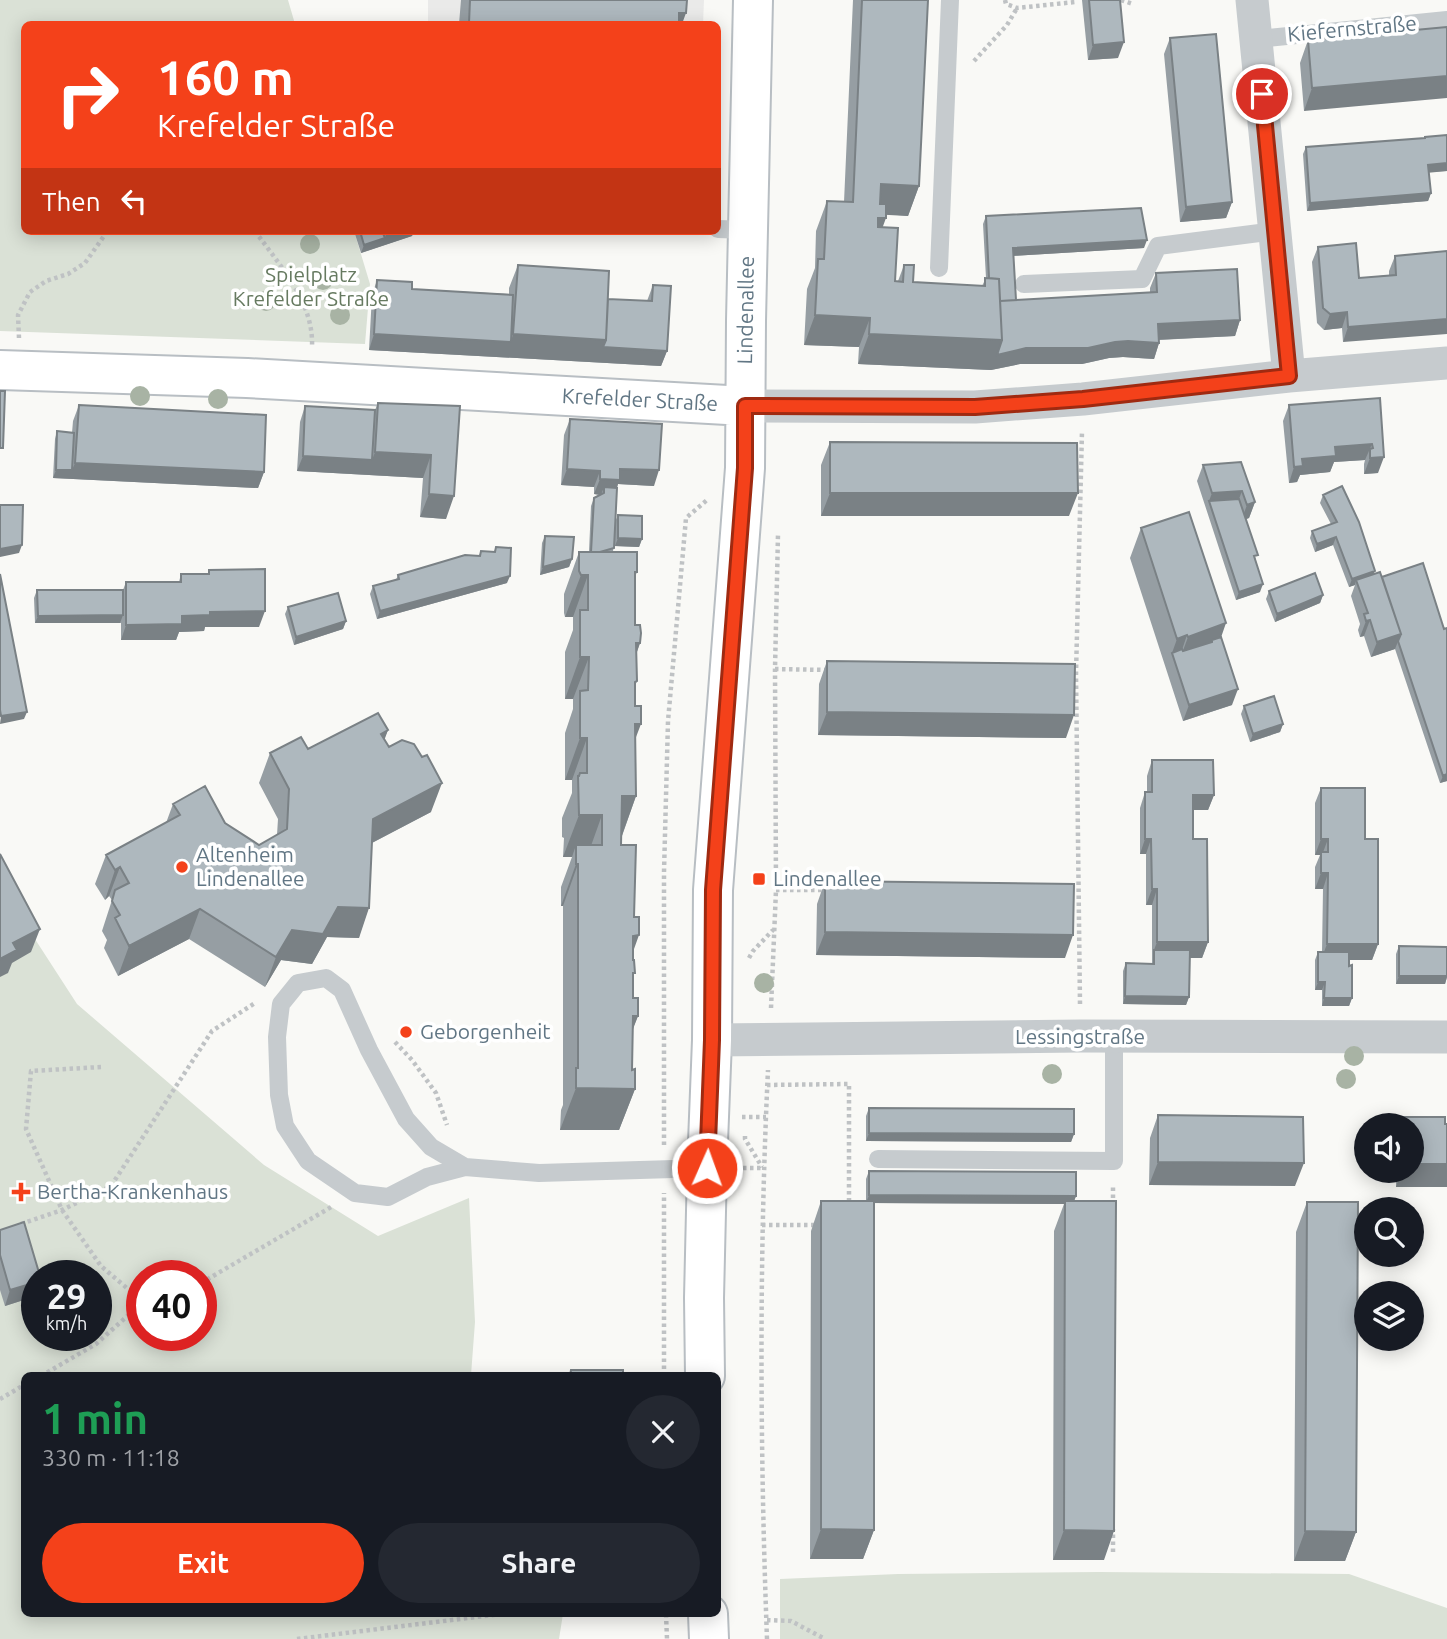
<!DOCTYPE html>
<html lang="en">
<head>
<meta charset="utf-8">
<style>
  :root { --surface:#171b24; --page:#242831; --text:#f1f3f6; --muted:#9ea1a6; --accent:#f4411a }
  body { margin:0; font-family:Ubuntu,sans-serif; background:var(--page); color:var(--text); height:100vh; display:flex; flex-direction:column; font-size:26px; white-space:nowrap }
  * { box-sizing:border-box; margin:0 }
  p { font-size:23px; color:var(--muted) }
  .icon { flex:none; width:38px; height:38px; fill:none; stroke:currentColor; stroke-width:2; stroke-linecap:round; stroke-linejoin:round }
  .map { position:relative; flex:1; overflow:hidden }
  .panel { position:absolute; left:21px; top:1372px; width:700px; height:245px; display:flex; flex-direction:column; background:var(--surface); border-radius:10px; box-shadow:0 4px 18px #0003 }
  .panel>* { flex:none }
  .guide { position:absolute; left:21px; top:21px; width:700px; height:214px; border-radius:10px; box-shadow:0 4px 18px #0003; background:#f4411a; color:#fff; overflow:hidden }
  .fabs { position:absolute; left:1354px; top:1113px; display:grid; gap:14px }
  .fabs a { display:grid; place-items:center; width:70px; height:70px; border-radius:50%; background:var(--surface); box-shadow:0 4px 18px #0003; font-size:35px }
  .speed { position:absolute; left:21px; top:1260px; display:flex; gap:14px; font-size:35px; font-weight:700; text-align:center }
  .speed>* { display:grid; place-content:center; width:91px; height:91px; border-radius:50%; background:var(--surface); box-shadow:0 4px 18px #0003; line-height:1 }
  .speed small { font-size:18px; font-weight:400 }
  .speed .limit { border:10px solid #d22; background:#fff; color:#111 }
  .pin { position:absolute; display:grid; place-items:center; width:60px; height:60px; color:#fff; margin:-30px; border:4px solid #fff; border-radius:50%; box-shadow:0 2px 7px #0007 }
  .me { position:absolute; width:77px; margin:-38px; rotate:2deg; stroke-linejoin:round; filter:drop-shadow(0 0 5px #0008) }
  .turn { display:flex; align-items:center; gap:24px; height:147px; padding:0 21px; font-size:32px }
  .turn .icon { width:91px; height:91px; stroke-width:2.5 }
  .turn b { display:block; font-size:49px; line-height:60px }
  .then { display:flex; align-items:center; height:66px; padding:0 21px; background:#0003; gap:14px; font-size:26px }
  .round { display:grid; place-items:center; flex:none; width:74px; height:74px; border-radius:37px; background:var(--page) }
  .headline { display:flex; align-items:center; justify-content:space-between; height:119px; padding:0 21px }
  h1 { font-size:42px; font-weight:700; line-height:52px; color:#1e9e55 }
  .cta { display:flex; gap:14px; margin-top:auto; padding:14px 21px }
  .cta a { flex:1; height:80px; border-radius:42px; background:var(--accent); color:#fff; font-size:28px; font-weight:700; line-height:80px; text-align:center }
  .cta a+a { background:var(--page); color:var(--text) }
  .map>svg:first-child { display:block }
</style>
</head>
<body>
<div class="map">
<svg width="1447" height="1639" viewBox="0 0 1447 1639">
  <rect width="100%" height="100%" fill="#f9f9f6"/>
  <path fill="#eaeae9" d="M428 0H704L703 24H428Z"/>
  <path fill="#dae1d6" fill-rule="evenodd" d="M0 0H288L295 24H24V231H354L370 284 365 344 0 331Z
    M0 885 77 1004 264 1165 378 1236 469 1198 475 1322 471 1375 24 1376V1614H563L559 1639H0ZM37 1276H96V1335H37ZM142 1276H201V1335H142Z
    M1099 1572 1349 1574 1447 1608V1639H780V1579L898 1574Z"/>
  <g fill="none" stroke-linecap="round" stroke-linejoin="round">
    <defs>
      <path id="secondary" d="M0 370 247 378 745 406
        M705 1376 704 1298 707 1168 712 1040 713 890 745 468 746 321 753 0
        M708 1614 709 1639"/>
    </defs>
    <use href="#secondary" stroke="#b8bec3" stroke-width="42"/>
    <path stroke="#bfc2c4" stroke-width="4.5" stroke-dasharray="3.5 3.5" stroke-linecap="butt" d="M1005 0 1006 4 1017 8 1075 2
      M1121 0 1133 4
      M974 61 1007 25 1017 8
      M255 231C280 266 314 302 312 347
      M19 338 18 315 30 292 46 281 68 274 85 263 104 236 102 231
      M775 669 830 670
      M776 890H825
      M749 958 753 951 773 930
      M1080 1004 1076 674 1082 431
      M771 1008 776 890 775 669 778 534
      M395 1042 412 1060 436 1093 447 1125
      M101 1067 31 1071 26 1129 62 1210 101 1266 142 1301
      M767 1085 849 1084V1206
      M742 1117H766
      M745 1136V1139L762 1167
      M664 1145V872L668 721 686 518 707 500
      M743 1168H762
      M1113 1205V1186
      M21 1224 62 1210 111 1186 212 1031 255 1003
      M762 1225H817
      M201 1283 333 1206
      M41 1376 96 1344 142 1303
      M664 1376V1193
      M0 1399 24 1385
      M1113 1552V1529
      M666 1614 667 1639
      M767 1620 791 1621 825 1639
      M297 1639 501 1614
      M767 1639C760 1450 759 1259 768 1070"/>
    <path stroke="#c6cbce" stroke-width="18" d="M1257 39 1447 20
      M718 229 748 230
      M939 268 950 0
      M1024 284 1142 279 1158 246 1275 231
      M878 1159 1114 1161V1036
      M465 1167 427 1177 388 1197 355 1193 308 1161 285 1126 279 1095 277 1037 281 1004 298 983 326 978 342 990 369 1050 406 1119 431 1147 465 1167 539 1173 707 1168"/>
    <path stroke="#c6cbce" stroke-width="33" d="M1252 0 1289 376
      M745 406 975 407 1083 399 1289 376 1447 363
      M712 1040 1081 1036 1447 1037"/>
    <use href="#secondary" stroke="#fff" stroke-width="38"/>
  </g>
  <g fill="#a8b3a4">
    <circle cx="310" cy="244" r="10"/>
    <circle cx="323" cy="280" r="10"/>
    <circle cx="266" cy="301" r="10"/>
    <circle cx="340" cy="315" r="10"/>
    <circle cx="140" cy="396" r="10"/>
    <circle cx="218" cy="399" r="10"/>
    <circle cx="764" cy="983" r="10"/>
    <circle cx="1354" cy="1056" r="10"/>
    <circle cx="1052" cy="1074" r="10"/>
    <circle cx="1346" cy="1079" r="10"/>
  </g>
  <path fill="#969ea3" d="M461 0H687L682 24H459Z
    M853 0H928L919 186 908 216 886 214 882 227 895 281H898L904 265 913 282 982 286 986 278 983 224 986 216 1144 248 1013 256 1016 300 1150 292V288L1156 273 1240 320 1235 336 1159 340V343L1154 359 1123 357 1109 358 1082 364H1020L991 370 858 364 859 347 804 345 807 289 815 268 816 231 827 201 844 202Z
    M1082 0H1120L1118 58 1088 60Z
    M1447 27 1304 111 1300 63 1308 40Z
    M1170 38 1232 202 1226 218 1180 222 1164 54Z
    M1447 135V171L1429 172 1431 193 1428 201 1307 211 1303 154 1306 147 1425 138Z
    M354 231H414L412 236 361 253Z
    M1318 247 1359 278 1389 275V271L1395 256 1447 251 1343 342 1342 328 1324 330 1317 323 1312 262Z
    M518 265 608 299 647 301 653 285 667 351 661 366 369 350 372 295 377 280 412 289 509 294V288Z
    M1380 398 1378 473 1364 474V464L1365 460 1334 462 1330 472 1300 475 1297 482 1289 483 1283 421 1289 405Z
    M378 403 460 406 446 519 420 517 423 478 297 471 300 422 305 406 375 410Z
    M79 405 264 472 258 488 53 478 55 439 57 431 72 433 73 421Z
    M570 419 654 486 618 484 617 488 613 552 637 572 635 577V625L640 643 636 655 637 681 635 686 636 796 622 836 621 845 633 953V998L638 1016 632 1030V1070L635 1089 619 1130H560L561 1110 563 1105V906H561V887L572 857H563L564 838 562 837V818L572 793V780H565V733L573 709V699H565V652L573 630V617H565L564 613V594L579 552H589L591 506 594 498 600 495 594 494V487L561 485 564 435Z
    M830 442 1069 516H821V465Z
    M1241 462 1255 502 1249 518 1246 519 1256 561 1260 592 1236 600 1197 481 1203 465Z
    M1323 495 1373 574 1380 572 1447 781 1440 783 1395 649 1371 657 1364 636 1360 637 1358 630 1360 624 1351 596 1355 585 1349 587 1333 545 1315 552 1310 538 1312 531 1331 524 1320 503Z
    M618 515 642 539 639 547 615 546V522Z
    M1141 528 1221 637 1232 705 1183 721 1130 558Z
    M545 536 572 559 569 567 540 575 542 543Z
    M496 547 507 583 377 619 370 594 373 586 396 580 398 575 479 556 481 551 494 552Z
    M209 570 259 627H205L204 631 179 632 176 640H121V623H35L34 598 37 590H123L126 582H179L181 574H208Z
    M1269 591 1323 595 1320 603 1275 622 1266 599Z
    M288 607 346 621 343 629 294 645 285 614Z
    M827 661 1066 738 818 735 819 684Z
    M1244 706 1283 724 1280 732 1250 742 1241 714Z
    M388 730 384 739 431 812 372 843 359 938 327 937 312 964 281 960 265 987 189 939 118 976 104 948 107 940 102 931 112 900 109 896 105 900 95 884 106 855 166 823 173 804 225 823 259 845 277 835 278 819 259 783 270 753 308 749Z
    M1152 760 1214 795 1208 810H1193V839L1208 942 1202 958H1190L1189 997 1186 1005 1123 1004V971L1126 963 1152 964V905H1146V854H1140V808L1145 792H1147V776Z
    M1321 788 1365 839 1378 944 1372 960H1349L1352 998 1349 1006H1322V990H1315V960L1318 952H1322L1323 889H1315V867L1320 855H1315V803Z
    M825 881 1065 958 816 955 817 904Z
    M1399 946 1447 947V977L1445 984H1396V954Z
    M869 1108 1074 1134 1071 1142 866 1141V1116Z
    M1158 1115 1295 1186 1149 1185 1150 1138Z
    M1404 1117H1445V1124H1447V1187H1396V1171H1412V1125H1402Z
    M869 1171 1076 1196 1074 1201 1104 1560H1053L1054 1231 1064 1204 874 1203V1530L863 1559H810L811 1231 821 1201H866V1179Z
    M1307 1202 1356 1532 1345 1561H1294L1296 1232Z
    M0 1230 37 1276 36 1296 5 1306 0 1290Z"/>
  <path fill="#7a8185" d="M679 13H686L682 24H675Z
    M1124 42 1118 58 1088 60 1093 45Z
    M1447 76V98L1304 111 1312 88Z
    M1447 163V171L1426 173 1428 165Z
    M881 184 919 186 908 216 870 214Z
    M1431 193 1428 201 1307 211 1310 203Z
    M1232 202 1226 218 1180 222 1186 207Z
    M878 218H886L875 248Z
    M387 231H414L412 236 361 253 364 245 385 238Z
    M1147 240 1144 248 1010 256 1013 248Z
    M1347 312 1342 328 1324 330 1330 314Z
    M815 315 870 318 859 347 804 345Z
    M1447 319V334L1343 342 1348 327Z
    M1240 320 1235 336 1153 340 1158 324Z
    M374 334 511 342 513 334 606 340 667 351 661 366 369 350Z
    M869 334 1002 340 1026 348 1128 341 1159 343 1154 359 1123 357 1109 358 1082 364H1020L991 370 858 364Z
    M1372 444 1365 460 1334 462 1330 472 1300 475 1297 482 1289 483 1294 467 1302 459 1335 447Z
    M375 452 431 455 423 478 297 471 303 456 372 460Z
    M1384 457 1378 473 1364 474 1370 458Z
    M75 463 264 472 258 488 53 478 56 470H72Z
    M567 469 600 471 594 487 561 485Z
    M620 469 659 470 654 486 618 484 614 496 604 487 601 495 594 494 600 479Z
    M1242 491 1236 507 1209 501 1212 493Z
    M830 493H1078L1069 516H821Z
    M429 494 454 496 446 519 420 517Z
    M1255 502 1249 518 1241 521 1247 505Z
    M1336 537 1333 545 1315 552 1317 544Z
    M618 538 642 539 639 547 615 546Z
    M22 545 19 553 0 557V549Z
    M572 559 569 567 540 575 543 567Z
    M1375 571 1372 578 1356 580 1355 585 1349 587 1352 579Z
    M581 575H588L573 617H565Z
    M510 576 507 583 377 619 380 611Z
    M1263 584 1260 592 1236 600 1239 592Z
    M1323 595 1320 603 1275 622 1277 614Z
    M265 611 259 627H205L204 631 179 632 176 640H121L126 625 210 612Z
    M123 615 120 623H35L38 616Z
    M1370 620 1364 636 1360 637 1366 621Z
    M346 621 343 629 294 645 296 637Z
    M1226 623 1216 652 1212 640 1206 656 1177 667 1188 637Z
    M1401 634 1395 649 1371 657 1377 642Z
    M1187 635 1177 665 1172 653 1177 639Z
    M636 643H640L625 685Z
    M580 657H589L573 699H565Z
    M1238 689 1232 705 1183 721 1189 705Z
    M27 712 24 719 0 724 1 716Z
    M827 712 1074 715 1066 738 818 735Z
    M635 724H641L625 766Z
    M1283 724 1280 732 1250 742 1253 734Z
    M388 730 377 760 381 734Z
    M580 738H587L572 780H565Z
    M1447 774V781L1440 783 1443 776Z
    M442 783 431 812 362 848 373 819Z
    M1193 795H1214L1208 810H1188Z
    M622 796H636L621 838Z
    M579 815H602L587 857 576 845 572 857H563Z
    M1145 839H1151L1146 854H1140Z
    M1321 839H1328L1322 855 1321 852 1320 855H1315Z
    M576 864H578L563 906H561Z
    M120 867 109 896 105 900 115 870Z
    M1321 873H1328L1323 889H1315Z
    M1152 889H1157L1152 905H1146Z
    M338 907 369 908 359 938 327 937 312 964 281 960 265 987 276 957 292 930Z
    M200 909 189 939 118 976 129 946Z
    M40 929 31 952 12 963 8 973 0 977V959L13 943Z
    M825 932 1073 935 1065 958 816 955Z
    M639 935 624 977 633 936Z
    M1157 942H1208L1202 958H1154V950Z
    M1327 944H1378L1372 960H1321Z
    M1399 976H1447V977L1445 984H1396Z
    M1318 982H1325L1322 990H1315Z
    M1125 996 1189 997 1186 1005 1123 1004Z
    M1324 998H1352L1349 1006H1322Z
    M633 1016H638L622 1058Z
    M576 1088 635 1089 619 1130H560Z
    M869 1133 1074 1134 1071 1142 866 1141Z
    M1158 1162 1304 1163 1295 1186 1149 1185Z
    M1412 1164H1447V1187H1396L1401 1171H1412Z
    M869 1195 1076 1196 1073 1204 1065 1201 1064 1204 866 1203Z
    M37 1282 36 1296 5 1306 10 1290Z
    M821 1529 874 1530 863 1559H810Z
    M1064 1530 1114 1531 1104 1560H1053Z
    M1305 1531 1356 1532 1345 1561H1294Z"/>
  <path fill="#aeb8be" stroke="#7a8185" stroke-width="2" d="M470 0H687L686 13H679V24H487L469 23Z
    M862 0H928L919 186 881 184 880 204H886V218H878V227L898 228 895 281 903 282 904 265H914L913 282 985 286V278L999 279 1002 340 869 334 870 318 815 315 818 259H824L827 201 853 202Z
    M1089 0H1120L1124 42 1093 45Z
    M1447 27V76L1312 88 1308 40Z
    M1216 34 1232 202 1186 207 1170 38Z
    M1447 135V163L1428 165 1431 193 1310 203 1306 147 1425 138V137Z
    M1141 208 1147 240 1013 248 1016 300 1000 301 999 279 989 278 986 216Z
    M360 231H382L385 238 364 245Z
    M1356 243 1359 278 1396 275 1395 256 1447 251V319L1348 327 1347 312 1330 314 1323 308 1318 247Z
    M518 265 609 271 606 340 513 334Z
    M1237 269 1240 320 1158 324 1159 343 1128 341 1115 342 1088 348H1026L997 355 1002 340 1000 301 1157 292 1156 273Z
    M377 280 412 282V289L513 295 511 342 374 334Z
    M653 285 671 286 667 351 603 347 606 340 608 299 652 301Z
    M0 391H5L3 448H0Z
    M1380 398 1384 457 1370 458V449L1373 448 1372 444 1335 447 1336 456 1302 459 1303 466 1294 467 1289 405Z
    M378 403 460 406 454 496 429 494 431 455 375 452Z
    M79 405 266 415 264 472 75 463Z
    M305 406 375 410 372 460 303 456Z
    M570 419 662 424 659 470 620 469V480L600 479V471L567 469Z
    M57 431 74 433 72 470H56Z
    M830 442 1077 443 1078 493H830Z
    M1241 462 1255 502 1247 505 1242 491 1212 493 1203 465Z
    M1342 486 1359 522 1375 571 1352 579 1336 537 1317 544 1312 531 1337 522 1323 495Z
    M604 487 617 488 614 548 600 552H591L594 498 604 493Z
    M1239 499 1258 555 1254 556 1263 584 1239 592 1209 501Z
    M0 505H23L22 545 0 549Z
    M1189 512 1226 623 1188 637 1187 635 1177 639 1141 528Z
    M618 515 642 516V539L618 538Z
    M545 536 574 537 572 559 543 567Z
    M496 547 511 548 510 576 380 611 373 586 399 579 398 575 465 555 480 556 481 551 495 552Z
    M579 552H637V572H635V625H640L641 633 640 643H636L637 681 635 682V706H641V724H635L636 796H622L621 845H636L634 917H639V935L633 936V960H634L635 973H633V998H638V1016H633L632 1070 635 1069V1089L576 1088V1068H578V864H576V845H602V815H579L578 776H579L580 773H587V738H580V691L588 690 589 657H580V610H588V575H581L579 571Z
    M1423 563 1444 629 1447 628V774L1443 776 1398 641 1401 634 1382 577Z
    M265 569V611L210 612V615L182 616V624L126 625V582H181V574H209V570Z
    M1380 572 1401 634 1377 642 1370 620 1366 621 1364 614 1368 613 1356 580Z
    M1315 573 1323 595 1277 614 1269 591Z
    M0 574 27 712 1 716 0 710Z
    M37 590H123V615L38 616Z
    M338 593 346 621 296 637 288 607Z
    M1221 637 1238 689 1189 705 1172 653 1182 649 1183 651 1212 642V640Z
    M827 661 1075 664 1074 715 827 712Z
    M1274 696 1283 724 1253 734 1244 706Z
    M378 713 388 730 381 734 389 747 402 740 414 744 422 757 427 755 442 783 373 819 369 908 338 907 323 934 292 930 276 957 200 909 129 946 115 918 120 915 112 901 115 890 129 883 120 867 115 870 106 855 180 815 173 804 205 786 225 823 259 845 287 829 289 789 270 753 301 737 308 749Z
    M1152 760H1213L1214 795H1193V839H1207L1208 942H1157V889H1152L1151 839H1145V792H1152Z
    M1321 788H1365V839H1378V944H1327L1328 873H1321V852H1328V839H1321Z
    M0 854 40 929 13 943 17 950 0 959Z
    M825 881 1074 884 1073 935 825 932Z
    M1399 946 1447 947V976H1399Z
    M1154 950H1190L1189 997 1125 996 1126 963 1154 964Z
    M1318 952H1349V966L1352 965V998H1324L1325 982H1318Z
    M869 1108 1074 1109V1134L869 1133Z
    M1158 1115 1303 1117 1304 1163 1158 1162Z
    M1404 1117H1445V1124H1447V1164H1412V1125H1404Z
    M869 1171 1076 1172V1196L869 1195Z
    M821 1201H874V1530L821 1529Z
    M1065 1201H1116L1114 1531 1064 1530Z
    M1307 1202H1358L1356 1532 1305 1531Z
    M24 1222 40 1276H37V1282L10 1290 0 1255V1230Z
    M571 1370H623V1376H570Z"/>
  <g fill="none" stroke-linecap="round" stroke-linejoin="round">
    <defs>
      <path id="route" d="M707 1168 712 1040 713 890 745 468V406L975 407 1083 399 1289 376 1262 94"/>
    </defs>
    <use href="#route" stroke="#9f2a11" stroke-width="18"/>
    <use href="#route" stroke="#f4411a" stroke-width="12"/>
  </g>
  <g fill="#f4411a" stroke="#fff" stroke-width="2.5">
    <circle cx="182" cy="867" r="7"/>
    <rect x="752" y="872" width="14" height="14" rx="3.5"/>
    <circle cx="406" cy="1032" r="7"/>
    <path d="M17.5 1181.5h7v7h7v7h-7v7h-7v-7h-7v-7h7z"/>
  </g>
  <g text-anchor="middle" stroke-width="7" stroke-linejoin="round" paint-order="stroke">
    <g font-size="21" fill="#617684" stroke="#fff">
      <text transform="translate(1352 29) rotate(-5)" y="7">Kiefernstraße</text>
      <text transform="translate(746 310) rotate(-89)" y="7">Lindenallee</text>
      <text transform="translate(640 400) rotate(3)" y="7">Krefelder Straße</text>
      <text x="1080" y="1044">Lessingstraße</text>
    </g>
    <g font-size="21" fill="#667a60" stroke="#fff">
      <text x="311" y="282">Spielplatz<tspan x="311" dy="24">Krefelder Straße</tspan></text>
    </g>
    <g font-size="21" fill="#617684" stroke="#fff" text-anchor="start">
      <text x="196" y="862">Altenheim<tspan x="196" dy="24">Lindenallee</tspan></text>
      <text x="773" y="886">Lindenallee</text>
      <text x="420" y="1039">Geborgenheit</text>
      <text x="37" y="1199">Bertha-Krankenhaus</text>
    </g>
  </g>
</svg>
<div class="fabs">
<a><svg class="icon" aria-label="sound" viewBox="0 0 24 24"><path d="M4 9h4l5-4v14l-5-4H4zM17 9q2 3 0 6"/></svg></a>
<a><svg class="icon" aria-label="search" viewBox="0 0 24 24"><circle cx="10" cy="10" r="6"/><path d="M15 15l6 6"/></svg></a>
<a><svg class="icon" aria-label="layers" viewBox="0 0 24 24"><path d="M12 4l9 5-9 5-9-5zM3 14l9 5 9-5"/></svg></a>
</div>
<div class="speed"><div>29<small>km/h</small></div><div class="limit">40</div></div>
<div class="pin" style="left:1262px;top:94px;background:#d93025"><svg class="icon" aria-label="arrive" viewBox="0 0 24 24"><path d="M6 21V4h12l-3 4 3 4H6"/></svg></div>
<svg class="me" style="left:707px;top:1168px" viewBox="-20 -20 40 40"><circle r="17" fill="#f4411a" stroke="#fff" stroke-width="3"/><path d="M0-11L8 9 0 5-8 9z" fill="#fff"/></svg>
<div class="guide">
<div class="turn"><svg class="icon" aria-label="right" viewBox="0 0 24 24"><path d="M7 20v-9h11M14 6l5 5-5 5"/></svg><div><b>160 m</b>Krefelder Straße</div></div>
<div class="then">Then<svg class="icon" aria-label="left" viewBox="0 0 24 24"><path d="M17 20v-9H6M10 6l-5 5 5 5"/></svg></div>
</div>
<section class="panel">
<div class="headline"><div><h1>1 min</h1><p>330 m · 11:18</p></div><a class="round"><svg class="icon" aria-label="close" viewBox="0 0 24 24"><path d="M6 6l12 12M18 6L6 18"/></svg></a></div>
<div class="cta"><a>Exit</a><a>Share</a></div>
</section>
</div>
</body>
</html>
